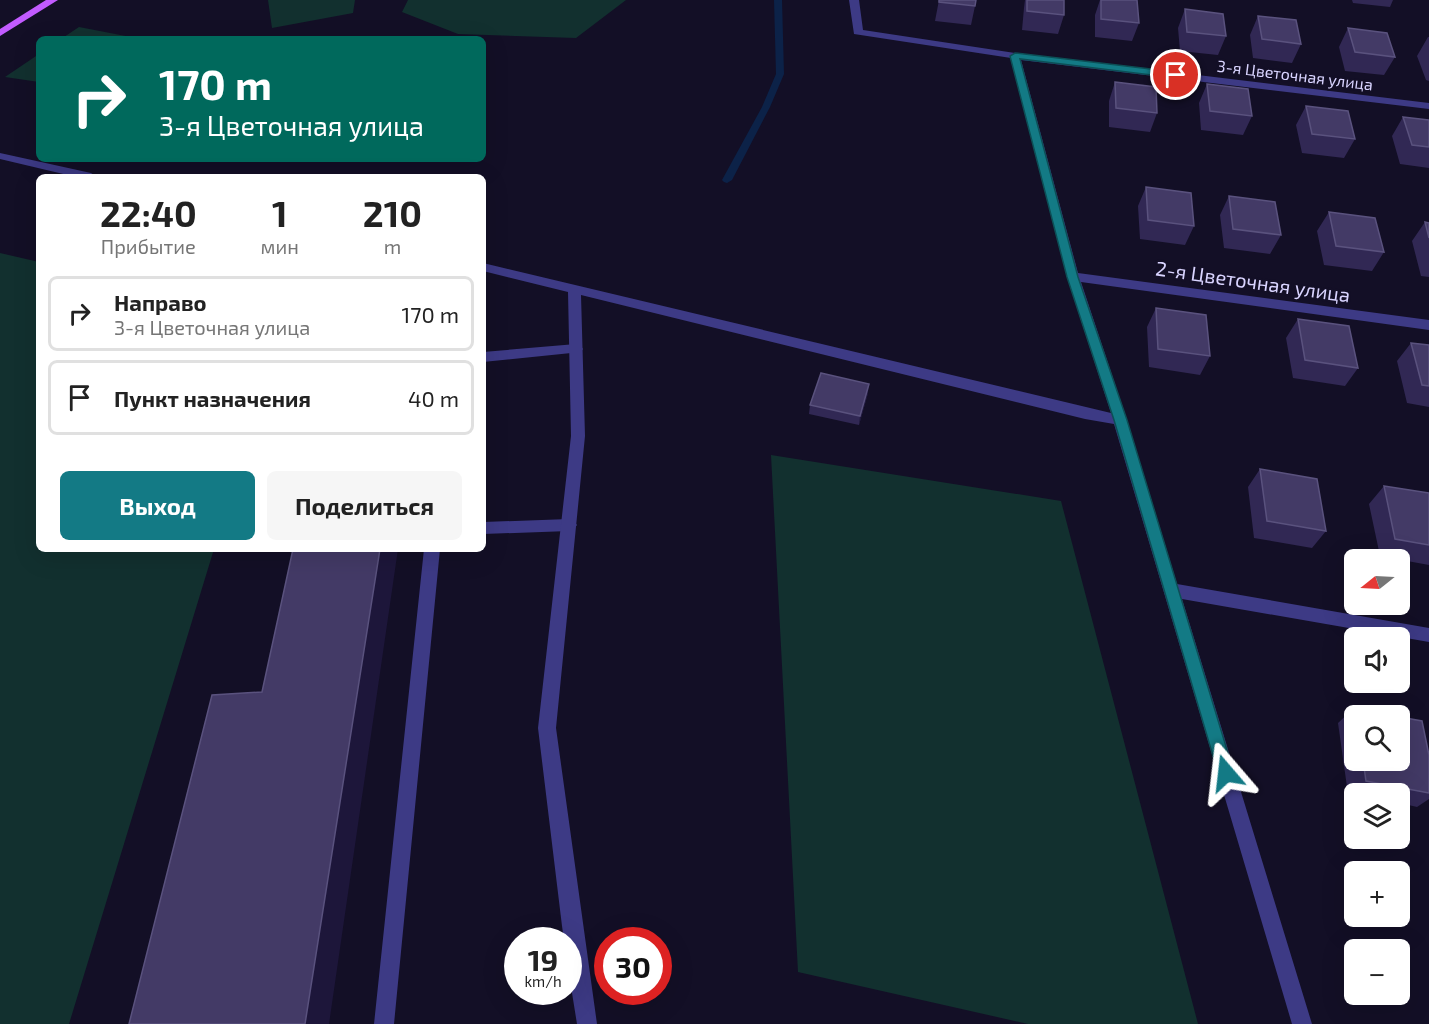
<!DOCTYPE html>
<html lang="ru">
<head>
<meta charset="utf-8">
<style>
  :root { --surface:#fff; --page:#f6f6f6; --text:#222; --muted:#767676; --line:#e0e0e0; --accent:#137a85 }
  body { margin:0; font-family:"Exo 2",sans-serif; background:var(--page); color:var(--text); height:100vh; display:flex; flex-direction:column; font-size:22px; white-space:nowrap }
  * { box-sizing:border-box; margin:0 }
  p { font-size:20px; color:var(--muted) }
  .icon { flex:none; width:33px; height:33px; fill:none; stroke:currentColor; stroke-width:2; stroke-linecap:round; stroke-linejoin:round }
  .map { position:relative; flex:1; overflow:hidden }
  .details { position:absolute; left:36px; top:174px; width:450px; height:378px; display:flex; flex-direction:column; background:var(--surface); border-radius:9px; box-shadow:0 6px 24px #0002 }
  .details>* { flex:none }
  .hud { position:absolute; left:36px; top:36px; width:450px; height:126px; border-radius:9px; box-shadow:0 6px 24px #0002; background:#00695c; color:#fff; overflow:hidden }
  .needle { width:39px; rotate:252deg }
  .buttons { position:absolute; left:1344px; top:549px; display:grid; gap:12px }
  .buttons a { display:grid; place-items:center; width:66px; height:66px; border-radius:9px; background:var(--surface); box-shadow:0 6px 24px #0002; font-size:30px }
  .speed { position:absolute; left:504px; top:927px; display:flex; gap:12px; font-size:30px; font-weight:700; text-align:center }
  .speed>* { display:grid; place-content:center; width:78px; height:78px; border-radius:50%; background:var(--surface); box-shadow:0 6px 24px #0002; line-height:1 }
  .speed small { font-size:15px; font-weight:400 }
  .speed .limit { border:9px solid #d22; background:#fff; color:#111 }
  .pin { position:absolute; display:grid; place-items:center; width:51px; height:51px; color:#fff; margin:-26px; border:3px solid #fff; border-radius:50%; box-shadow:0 2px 6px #0007 }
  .me { position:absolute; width:66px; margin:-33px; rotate:343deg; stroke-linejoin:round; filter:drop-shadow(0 0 4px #0008) }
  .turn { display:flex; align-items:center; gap:21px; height:126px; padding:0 24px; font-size:27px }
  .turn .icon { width:78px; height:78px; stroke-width:2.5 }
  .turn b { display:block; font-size:42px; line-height:51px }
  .eta { display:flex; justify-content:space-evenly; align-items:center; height:102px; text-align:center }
  .eta b { font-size:36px; font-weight:700; line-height:42px }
  .button { display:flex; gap:12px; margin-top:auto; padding:12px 24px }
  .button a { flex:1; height:69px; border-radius:9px; background:var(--accent); color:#fff; font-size:24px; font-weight:700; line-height:69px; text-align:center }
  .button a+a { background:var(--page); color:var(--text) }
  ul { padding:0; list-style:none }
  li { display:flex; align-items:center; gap:18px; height:75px; margin:0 12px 9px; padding:0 12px; border:3px solid var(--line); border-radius:9px }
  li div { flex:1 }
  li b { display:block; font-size:22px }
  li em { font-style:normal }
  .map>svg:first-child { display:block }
</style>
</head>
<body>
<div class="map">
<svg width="1429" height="1024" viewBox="0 0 1429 1024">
  <rect width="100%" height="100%" fill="#130f26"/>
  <path fill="#12302f" d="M268 0H355L353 13 272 28Z
    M408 0H626L576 38 458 34 402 12Z
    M79 27 141 39H61Z
    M39 54V82L5 77Z
    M0 253 39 262V549H214L69 1024H0Z
    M771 455 1061 501 1198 1024H1028L798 972Z"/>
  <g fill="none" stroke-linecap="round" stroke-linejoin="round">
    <path fill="#0c2248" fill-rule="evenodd" d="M774 0H782L784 74 770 107 732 180 727 183 724 182 722 180 762 107 776 74Z"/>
    <path fill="#3d3a85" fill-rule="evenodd" d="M576 344 581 346 583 349 581 352 483 362V352Z
      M569 519 574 521 577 525 574 529 569 531 483 534V522Z
      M424 549H440L394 1024H374Z"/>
    <path fill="#3d3a85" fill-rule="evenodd" d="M849 0H859L863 30 1015 53 1429 103V109L1021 60 1078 273 1429 320V330L1081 282 1127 420 1177 584 1429 628V642L1182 599 1312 1024H1292L1114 424 1085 419 581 295 585 436 556 728 597 1024H577L568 968V940H564L562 926 538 728 571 436 568 292 483 271V263L1111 413 1067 277 1011 58 854 34Z
      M0 153 91 173 97 177H76L0 159Z"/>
    <path fill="#c25bff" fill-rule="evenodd" d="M46 0H58L0 36V29Z"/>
  </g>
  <path fill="#312854" d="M939 0 975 6 971 25 935 21Z
    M1025 0H1064V15L1058 34 1022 30 1024 8Z
    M1100 0H1133L1139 23 1132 41 1095 37V15Z
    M1352 0H1393L1390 7 1353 3Z
    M1185 9 1226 36 1218 55 1180 51 1178 28Z
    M1258 16 1301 44 1292 63 1253 58 1250 35Z
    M1348 28 1395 57 1384 75 1345 71 1339 47Z
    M1428 37H1429V81L1426 80 1417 56Z
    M1115 82 1157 113 1150 132 1109 127V101Z
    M1207 84 1252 116 1243 135 1201 130 1199 103Z
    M1306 106 1355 139 1344 158 1302 153 1296 125Z
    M1403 117 1429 120V168L1400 164 1392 136Z
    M1146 187 1194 226 1185 245 1140 239 1138 206Z
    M1229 196 1281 235 1270 254 1224 248 1220 215Z
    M1329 212 1384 252 1372 271 1324 265 1317 231Z
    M1425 222 1429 223V277L1421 276 1412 241Z
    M1156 308 1210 356 1200 375 1149 367 1147 327Z
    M1298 319 1358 368 1345 386 1293 378 1286 338Z
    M1411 343 1429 345V407L1407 403 1397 361Z
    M868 393 859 425 809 414 810 405Z
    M1260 469 1326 531 1312 548 1254 538 1248 487Z
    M1384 486 1429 493V565L1380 556 1369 504Z
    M1354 708 1392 716H1354V760H1400L1429 755V799L1417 807 1400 803V794H1354V795L1348 794 1338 723Z"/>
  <path fill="#1d163a" d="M869 384 868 393 859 425 860 416Z
    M380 549H398L329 1024H305Z"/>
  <path fill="#433a66" stroke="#5a527e" stroke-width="1.5" d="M939 0H976L975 6 939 2Z
    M1027 0H1064V15L1027 11Z
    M1101 0H1137L1139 23 1101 19Z
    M1185 9 1223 14 1226 36 1187 32Z
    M1258 16 1296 20 1301 44 1262 39Z
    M1348 28 1387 33 1395 57 1355 52Z
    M1115 82 1156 87 1157 113 1116 108Z
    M1207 84 1248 89 1252 116 1210 111Z
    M1306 106 1348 111 1355 139 1312 134Z
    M1403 117 1429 120V147L1412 145Z
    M1146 187 1191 193 1194 226 1148 220Z
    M1229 196 1275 202 1281 235 1233 229Z
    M1329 212 1375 218 1384 252 1336 246Z
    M1425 222 1429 223V238Z
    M1156 308 1206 315 1210 356 1158 349Z
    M1298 319 1349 326 1358 368 1305 360Z
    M1411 343 1429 345V386L1422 385Z
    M821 373 869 384 860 416 810 405Z
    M1260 469 1317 479 1326 531 1267 521Z
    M1384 486 1429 493V545L1395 539Z
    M293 549H380L305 1024H129L212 695 262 692Z
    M1354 708 1392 716H1355Z
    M1400 717 1422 721 1429 755V793L1366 781 1363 760H1400Z"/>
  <path fill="#137a85" stroke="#0c4f56" stroke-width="1.5" d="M1015 53 1176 72 1181 75 1176 78 1020 59 1078 277 1127 420 1234 773 1232 778 1226 781 1220 778 1218 773 1114 420 1067 277 1010 56Z"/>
  <g text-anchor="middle" stroke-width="4.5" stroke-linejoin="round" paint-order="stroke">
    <g font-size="16" fill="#d9d4ff" stroke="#130f26">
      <text transform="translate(1295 75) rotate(7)" y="6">3-я Цветочная улица</text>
    </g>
    <g font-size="20" fill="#d9d4ff" stroke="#130f26">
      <text transform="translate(1253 282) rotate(8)" y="7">2-я Цветочная улица</text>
    </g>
  </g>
</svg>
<div class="buttons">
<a><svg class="needle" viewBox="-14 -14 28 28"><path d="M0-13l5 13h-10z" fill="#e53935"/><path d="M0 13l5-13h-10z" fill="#767676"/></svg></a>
<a><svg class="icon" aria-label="sound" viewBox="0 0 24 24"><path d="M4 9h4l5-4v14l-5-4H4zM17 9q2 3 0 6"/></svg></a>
<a><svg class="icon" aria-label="search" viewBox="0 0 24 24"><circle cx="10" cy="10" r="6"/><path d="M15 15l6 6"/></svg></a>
<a><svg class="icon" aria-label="layers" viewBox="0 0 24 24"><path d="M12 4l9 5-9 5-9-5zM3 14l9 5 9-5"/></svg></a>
<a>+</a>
<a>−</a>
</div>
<div class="speed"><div>19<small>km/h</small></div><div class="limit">30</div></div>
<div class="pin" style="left:1176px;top:75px;background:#d93025"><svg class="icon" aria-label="arrive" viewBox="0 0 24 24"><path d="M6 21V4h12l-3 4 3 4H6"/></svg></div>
<svg class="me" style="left:1226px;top:773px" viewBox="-20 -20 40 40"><path d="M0-17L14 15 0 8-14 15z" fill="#137a85" stroke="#fff" stroke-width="4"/></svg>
<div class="hud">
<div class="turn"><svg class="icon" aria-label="right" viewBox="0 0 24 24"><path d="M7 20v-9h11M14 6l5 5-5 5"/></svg><div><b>170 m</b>3-я Цветочная улица</div></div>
</div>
<section class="details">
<div class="eta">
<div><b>22:40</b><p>Прибытие</p></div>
<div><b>1</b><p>мин</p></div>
<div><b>210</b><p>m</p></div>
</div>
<ul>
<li><svg class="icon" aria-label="right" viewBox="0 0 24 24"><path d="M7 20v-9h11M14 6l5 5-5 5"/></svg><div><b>Направо</b><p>3-я Цветочная улица</p></div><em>170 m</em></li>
<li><svg class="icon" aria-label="arrive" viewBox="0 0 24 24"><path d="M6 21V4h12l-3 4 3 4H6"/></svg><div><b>Пункт назначения</b></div><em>40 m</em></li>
</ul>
<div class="button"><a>Выход</a><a>Поделиться</a></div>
</section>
</div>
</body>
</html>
